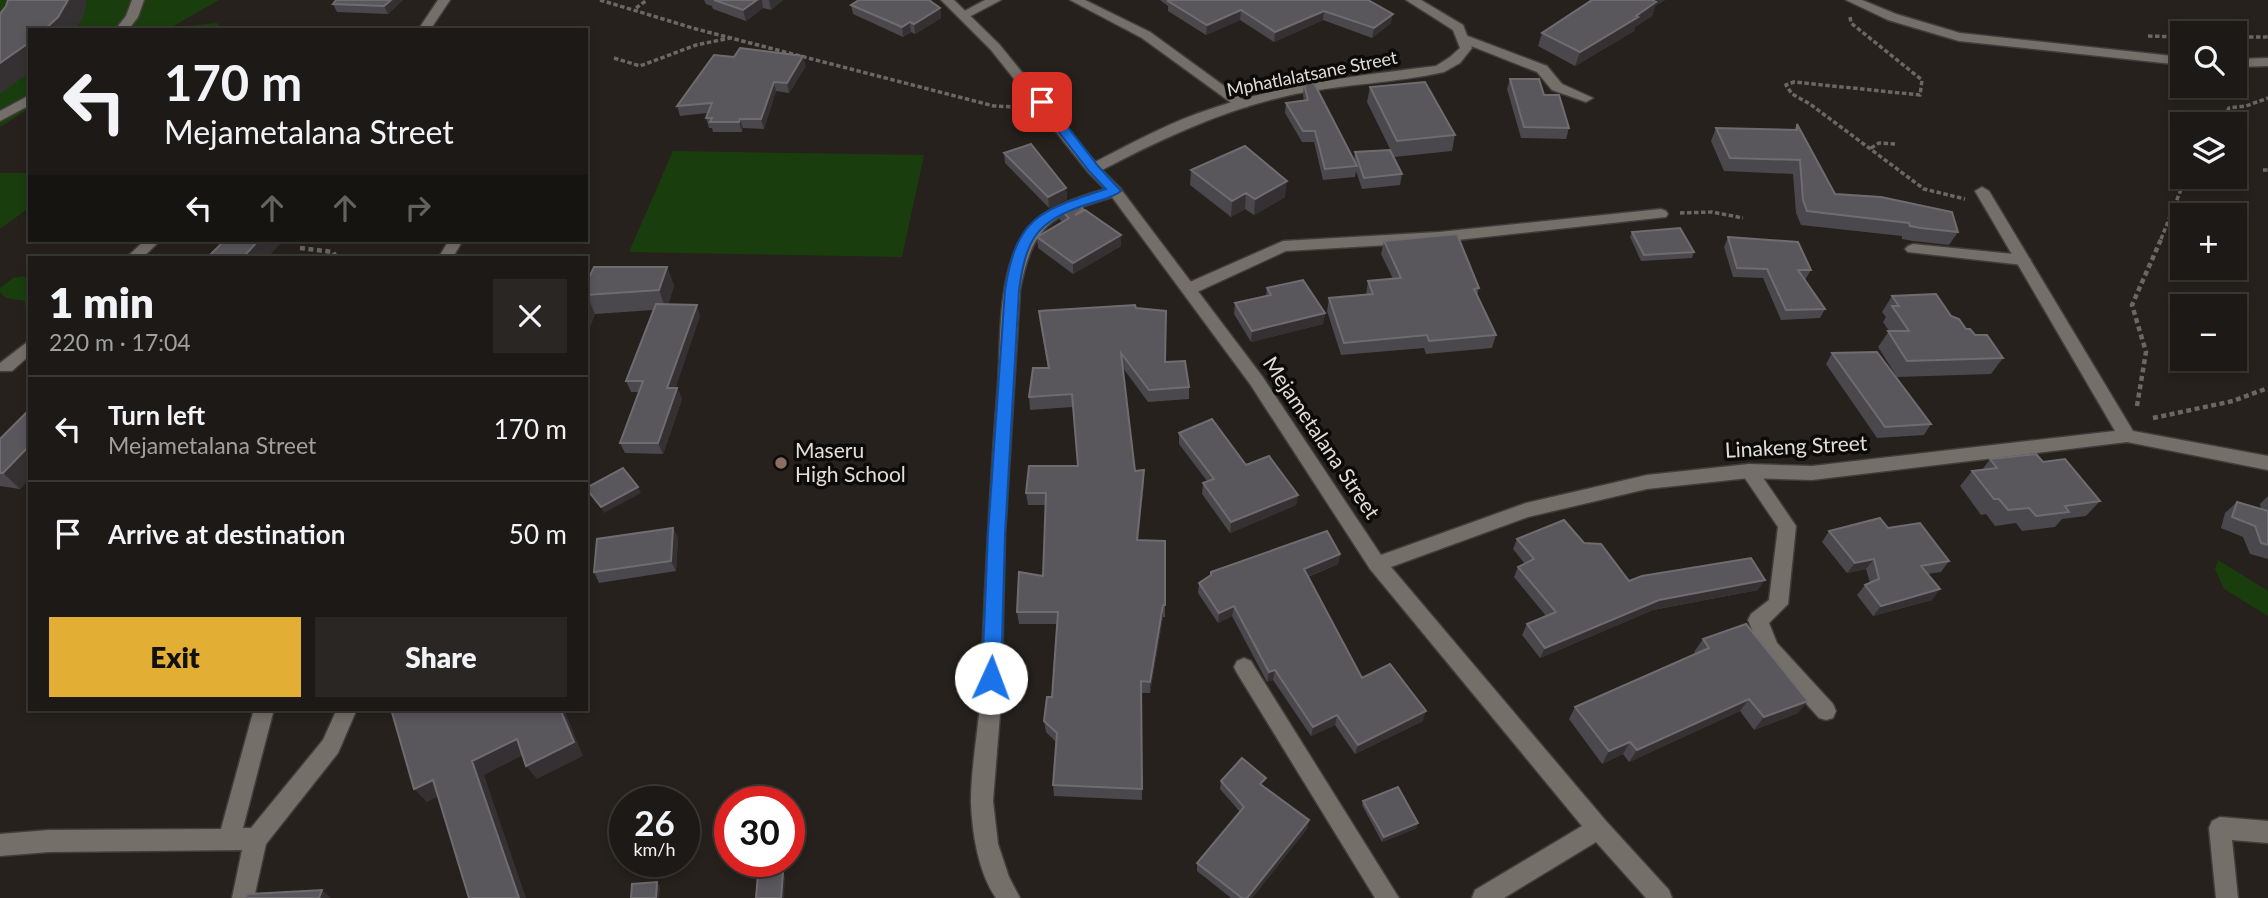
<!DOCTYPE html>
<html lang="en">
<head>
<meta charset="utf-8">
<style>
  :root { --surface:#1c1916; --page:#292623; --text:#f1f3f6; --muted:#a0a0a1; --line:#3a3835; --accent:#e2af34 }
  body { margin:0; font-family:Lato,sans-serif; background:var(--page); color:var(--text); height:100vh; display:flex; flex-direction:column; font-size:26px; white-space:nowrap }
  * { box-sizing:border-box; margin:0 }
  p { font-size:23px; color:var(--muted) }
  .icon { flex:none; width:38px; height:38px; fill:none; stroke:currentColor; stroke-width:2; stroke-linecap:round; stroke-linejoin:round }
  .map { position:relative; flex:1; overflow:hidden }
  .details { position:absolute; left:28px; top:256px; width:560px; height:455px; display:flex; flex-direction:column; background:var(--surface); border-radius:0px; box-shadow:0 4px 10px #0003,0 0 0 2px var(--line) }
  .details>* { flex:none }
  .guide { position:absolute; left:28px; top:28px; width:560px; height:214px; border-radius:0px; box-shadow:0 4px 10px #0003,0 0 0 2px var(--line); background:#1c1916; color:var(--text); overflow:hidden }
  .controls { position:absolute; left:2170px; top:21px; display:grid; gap:14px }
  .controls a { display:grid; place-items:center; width:77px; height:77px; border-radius:0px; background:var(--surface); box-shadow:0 4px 10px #0003,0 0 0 2px var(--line); font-size:35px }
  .speed { position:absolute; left:609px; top:786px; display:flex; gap:14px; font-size:35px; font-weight:700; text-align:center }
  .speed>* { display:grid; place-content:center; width:91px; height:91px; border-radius:50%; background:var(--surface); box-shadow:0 4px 10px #0003,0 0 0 2px var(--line); line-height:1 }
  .speed small { font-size:18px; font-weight:400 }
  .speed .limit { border:10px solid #d22; background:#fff; color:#111 }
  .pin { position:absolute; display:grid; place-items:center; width:60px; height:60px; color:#fff; margin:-30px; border-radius:14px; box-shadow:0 4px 10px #0006 }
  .me { position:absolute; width:77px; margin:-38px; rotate:2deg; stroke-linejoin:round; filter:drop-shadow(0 0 5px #0008) }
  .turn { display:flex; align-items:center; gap:24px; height:147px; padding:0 21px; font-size:32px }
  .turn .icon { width:91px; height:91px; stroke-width:2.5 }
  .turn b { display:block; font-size:49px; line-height:60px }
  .lanes { display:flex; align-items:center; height:66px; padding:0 21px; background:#0003; justify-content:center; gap:35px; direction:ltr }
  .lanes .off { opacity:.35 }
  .round { display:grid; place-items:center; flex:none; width:74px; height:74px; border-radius:0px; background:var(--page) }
  .head { display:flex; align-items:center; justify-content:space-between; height:119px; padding:0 21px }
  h1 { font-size:42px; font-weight:800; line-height:52px }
  .action { display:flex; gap:14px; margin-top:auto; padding:14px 21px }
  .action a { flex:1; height:80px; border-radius:0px; background:var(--accent); color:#111; font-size:28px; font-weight:800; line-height:80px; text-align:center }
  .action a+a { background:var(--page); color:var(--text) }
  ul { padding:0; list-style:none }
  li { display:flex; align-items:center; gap:21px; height:105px; padding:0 21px; border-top:2px solid var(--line) }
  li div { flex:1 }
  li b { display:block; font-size:26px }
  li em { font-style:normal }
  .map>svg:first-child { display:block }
</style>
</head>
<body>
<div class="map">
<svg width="2268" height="898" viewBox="0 0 2268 898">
  <rect width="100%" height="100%" fill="#26211d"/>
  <path fill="#1a3d0d" d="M0 0H219L170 28 217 23 224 30H30V108L0 127Z
    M673 151 924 155 902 257 629 252Z
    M0 173H26L30 175V207L0 229Z
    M24 276 30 282V312L26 314 25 301 6 298 0 292V288L13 278Z
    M2218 560 2268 591V616L2224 589 2215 569Z"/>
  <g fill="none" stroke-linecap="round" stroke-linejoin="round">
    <defs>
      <path id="service" d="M132 0H144L138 17 128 30H115L126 16Z
        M985 0H1001L967 18 957 15Z
        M1070 0H1085L1150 32 1249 104 1247 107H1237L1142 38Z
        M1846 0H1862L1896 14 1960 33 2182 57V65L1959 41 1888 20Z
        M1465 35 1547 66 1562 84 1593 98 1586 102 1552 90 1537 72 1461 42V36Z
        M2268 58V66L2235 67V59Z
        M30 95V105L0 121V111Z
        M1661 209 1666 211 1668 214 1666 217 1439 242 1286 251 1195 293 1189 294 1181 289 1183 285 1283 241 1439 232Z
        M449 240H463L453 257H439Z
        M1913 244 2023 255 2031 260 2023 265 1908 252 1905 249 1908 246Z
        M1749 464 1755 466 1796 526 1788 604 1769 623 1777 643 1833 704 1836 711 1833 718 1826 720 1819 718 1762 654 1748 620 1751 614 1769 600 1778 527 1740 471 1743 466Z
        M1244 658 1251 661 1399 898H1375L1237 673 1234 667 1237 661Z
        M254 709H274L243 828H251L323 740 337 709H357L338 753 266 844 254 898H232L242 850 49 852 0 856V834L49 830 221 829Z
        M2220 817 2268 821V843L2232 840 2238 898H2216L2209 828 2212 821Z"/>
      <path id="minor" d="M438 0H450L430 30H418Z
        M941 0H954L999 44 1095 162C1128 145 1161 127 1196 114 1273 85 1355 76 1436 66L1450 57 1460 48 1453 30 1406 0H1421L1463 25 1472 48 1460 63 1444 72C1395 83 1344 84 1295 94 1226 109 1165 137 1102 170L1120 188 1262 376 1381 555 1526 503 1647 475 1749 464 1812 466 2115 431 1975 191 1982 187 1989 191 2133 431 2268 456V470L2127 442 1812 480 1749 478 1647 489 1528 517 1391 567 1606 821 1669 890 1672 898H1646L1596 842 1504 898H1472L1475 890 1582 826 1370 569 1250 384 1112 197C1050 216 1033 224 1020 290L1005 534 1001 702 993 801 998 844 1009 877 1020 898H996C978 872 972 832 971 801 971 763 980 724 981 685 985 584 990 484 998 384 1001 339 998 289 1016 248 1032 210 1069 200 1105 189L1088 172 991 50Z
        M145 240H161L143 257H127Z
        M30 340V355L12 371H0V363Z"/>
    </defs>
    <use href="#service" stroke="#413d3a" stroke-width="3"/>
    <use href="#minor" stroke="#413d3a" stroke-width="3"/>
    <path stroke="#6b6763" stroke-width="3.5" stroke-dasharray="4.5 2.5" stroke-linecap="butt" d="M600 0 696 29 994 106 1019 107
      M636 8 647 0
      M1850 17 1851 23 1922 80 1920 95 1794 82 1786 85 1792 94 1810 104 1924 189 1965 199
      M2148 36 2182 37
      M2235 37H2268
      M614 58 640 66 696 45 730 38
      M2222 124 2229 108 2246 106 2268 98
      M1871 148 1879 143 1897 144
      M2263 170H2268
      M1680 213 1712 212 1743 218
      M2161 239 2186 177"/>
    <path stroke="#6b6763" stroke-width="4.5" stroke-dasharray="5 3.5" stroke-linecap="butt" d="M300 248 333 252 336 257
      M2137 406 2146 352 2132 305 2162 237
      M2153 418 2233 401 2268 388"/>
    <use href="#service" fill="#756f6a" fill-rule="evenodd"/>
    <use href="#minor" fill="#756f6a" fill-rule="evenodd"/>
  </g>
  <path fill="#4a474d" d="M336 0H403L388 14 337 12 333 4Z
    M704 0H783L771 10 763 8 746 21 713 9 712 6 706 4Z
    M1160 0H1368L1391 23 1372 38 1323 20 1274 42 1240 20 1206 35 1168 11V6Z
    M1592 0H1665L1655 6 1652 16 1635 27 1634 31 1575 66 1538 46 1542 33Z
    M851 5 940 8 941 18 915 34 911 32 903 37 853 14Z
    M806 66 789 93 776 91 764 129 743 128 742 132H713L712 128H709L706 118 708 113 680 116 677 106Z
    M1510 79 1544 95 1569 128 1566 139 1521 138 1507 89Z
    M1304 84 1354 161 1355 152 1402 174 1400 185 1362 189 1356 171 1355 177 1323 180 1314 142H1302L1285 113 1286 103 1304 101 1303 95Z
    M1370 87 1455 135 1452 151 1394 157 1367 102Z
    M1797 124 1835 194 1958 232 1949 245 1913 241 1902 239V236L1801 225 1796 213 1793 174 1724 171 1711 141 1716 128 1794 130Z
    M1004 153 1066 188 1067 199 1049 208 1005 163Z
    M1191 170 1285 197 1254 215 1245 209 1231 217 1190 185Z
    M1060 209 1083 211 1121 246 1073 274 1038 248 1037 237 1063 222 1060 220Z
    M1632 232 1694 252 1692 258 1641 261 1630 237Z
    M1728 237 1811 270 1805 280 1825 309 1820 318 1781 320 1763 278 1733 277 1724 247Z
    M1384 241 1479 288 1477 295 1496 335 1492 348 1426 354 1424 348 1341 355 1327 311 1329 298 1366 295 1368 281 1393 279 1381 254Z
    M667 267 674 286 668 304 700 316 675 388H677L682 399 663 454 625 453 620 443 639 392H631L626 381 653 310 595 314 586 336V284Z
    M1267 288 1325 313 1323 324 1251 342 1234 314 1235 303 1266 296Z
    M1892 296 1951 316 1966 329 1975 335 2003 358 1991 374 1897 377 1878 347 1889 331 1883 322 1886 317 1882 312Z
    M1136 308 1165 362 1189 387V399L1148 402 1123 368 1135 471 1144 482 1138 540 1165 605V617H1163L1150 693H1141L1142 800 1054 796 1053 785 1056 742 1046 732 1044 721 1052 697 1057 624H1019L1017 612 1043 576 1046 505H1028L1026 493 1078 466 1073 407 1030 410 1029 397 1048 368 1040 323 1039 311Z
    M1832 353 1931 424 1924 435 1877 438 1826 364Z
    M30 409V478L20 489 0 486V439Z
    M1179 433 1246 465 1298 495 1296 505 1230 533 1202 494 1203 483 1207 481 1179 444Z
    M1990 459 2043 462 2100 501 2086 516 2062 519 2055 527 2022 531 2016 523 1995 526 1986 514 1981 515 1960 486 1972 471 1982 470Z
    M2268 496V559L2250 554 2243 537 2221 528 2225 513 2237 502 2261 509 2260 504Z
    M673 528 678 538 676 571 599 583 594 572Z
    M1888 528 1949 561 1941 572 1927 574 1932 600 1873 616 1857 595 1865 585 1870 583 1866 569 1847 573 1822 542 1829 531Z
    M1517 539 1584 543 1629 581 1758 590 1653 610 1540 658 1522 635 1527 624 1546 616 1514 577 1518 567 1525 564 1513 549Z
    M1340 554 1338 564 1308 577 1362 678 1423 721 1355 754 1335 725 1311 736 1273 680 1267 682 1232 616 1218 623 1198 593 1199 583Z
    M1703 639 1798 713 1754 730 1740 711 1629 762 1623 754 1602 764 1569 719 1575 707 1696 654 1694 652Z
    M1221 781 1264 787 1309 820 1307 829 1252 898H1231L1197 871V863L1240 812 1220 789Z
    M1363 801 1417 828 1382 842 1362 805Z"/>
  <path fill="#353133" d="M68 0H87L84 15 75 30H44Z
    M391 0H403L388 14 384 6Z
    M757 0H762L763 8 746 21 743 10Z
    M769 0H783L771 10Z
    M1648 0H1665L1655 6 1652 16 1635 27 1634 31 1575 66 1580 52Z
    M940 8 941 18 915 34 914 24Z
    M1241 10 1240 20 1206 35 1207 25Z
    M1324 11 1323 20 1274 42 1275 32Z
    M1393 14 1391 23 1372 38 1374 28Z
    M910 22 911 32 903 37 902 27Z
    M30 42V72L0 94V63Z
    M803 56 806 66 789 93 787 83Z
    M774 82 776 91 764 129 761 119Z
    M740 119 743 128 742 132 739 122Z
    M1287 181 1285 197 1254 215 1255 199Z
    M1066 188 1067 199 1049 208 1048 197Z
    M1246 193 1245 209 1231 217 1232 201Z
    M1121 235V246L1073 274V263Z
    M259 240H284L268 257H243Z
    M667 267 674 286 666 310 659 290Z
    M587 295 595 314 586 336V297Z
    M697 305 700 316 672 399 667 388Z
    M1325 313 1323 324 1251 342 1252 331Z
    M677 388 682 399 663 454 658 443Z
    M30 445V478L20 489 3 473Z
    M1144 470V482L1137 552V540Z
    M638 487 641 493 604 513 601 507Z
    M1298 495 1296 505 1230 533 1231 522Z
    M673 528 678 538 676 571 671 561Z
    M1340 554 1338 564 1302 579 1304 569Z
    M1874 559 1866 569 1847 573 1855 563Z
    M1765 580 1758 590 1653 610 1540 658 1545 648 1659 600Z
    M1940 589 1932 600 1873 616 1881 606Z
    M1163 605V617L1150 693V682Z
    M1234 606 1232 616 1218 623 1219 613Z
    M1275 670 1273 680 1267 682 1269 672Z
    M1749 699 1740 711 1629 762 1637 750Z
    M1808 701 1798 713 1754 730 1764 717Z
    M560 709H564L583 756 537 779 526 766Z
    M1426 711 1423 721 1355 754 1358 745Z
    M1337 715 1335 725 1311 736 1313 727Z
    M517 739 527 753 484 775 526 898H519L472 761Z
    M1630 742 1623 754 1602 764 1609 751Z
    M433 780 445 793 427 802 414 789Z
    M1309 820 1307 829 1252 898H1247Z
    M1418 823 1417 828 1382 842 1384 837Z
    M783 872 785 877 784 898H781Z
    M657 882 660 887 659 898H656Z
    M322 890 331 898H319Z"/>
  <path fill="#5a575c" stroke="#6f6c70" stroke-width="2" d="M8 0H68L58 17 44 30H30V42L0 63V14L6 6Z
    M336 0H391L384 6 333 4Z
    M714 0H757L743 10Z
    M859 0H929L940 8 914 24 910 22 902 27 851 5Z
    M1170 0H1368L1393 14 1374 28 1324 11 1275 32 1241 10 1207 25 1168 1Z
    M1592 0H1652L1656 2 1636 16 1638 17 1580 52 1542 33Z
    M740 48 803 56 787 83 774 82 761 119H740L739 122H710L712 118H706L712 103 677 106 714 55 734 57Z
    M1510 79H1539L1544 95H1559L1569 128 1524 127Z
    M1425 82 1455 135 1397 141 1370 87Z
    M1314 83 1357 166 1325 169 1315 131H1303L1286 103 1308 100 1304 84Z
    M1797 124 1835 194 1881 197 1952 212 1958 232 1921 228 1910 226 1909 223 1807 211 1803 200 1800 160 1730 158 1716 128 1797 130Z
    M1031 144 1066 188 1048 197 1004 153Z
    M1245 146 1287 181 1255 199 1246 193 1232 201 1191 170Z
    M1390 150 1402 174 1364 178 1355 152Z
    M1076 201 1083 209 1075 215 1085 210 1121 235 1073 263 1037 237 1069 218 1060 209Z
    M1680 228 1694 252 1644 255 1632 232Z
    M1457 234 1479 288 1474 289 1496 335 1429 341 1427 335 1344 343 1329 298 1373 294 1368 281 1401 278 1384 241Z
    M1728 237 1798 242 1811 270H1798L1825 309 1786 310 1767 269 1737 268Z
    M225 240H259L243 257H208Z
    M594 267H667L659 290 586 295V284Z
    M1303 280 1325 313 1252 331 1235 303 1271 295 1267 288Z
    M1936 294 1951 316 1959 319 1966 329H1970L1975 335H1987L2003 358 1907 361 1888 331H1909L1892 306H1899L1892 296Z
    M656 304 697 305 667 388H677L658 443H620L643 381H626Z
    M1135 305 1136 308 1166 311 1165 362 1185 361 1189 387 1149 390 1121 353 1135 471 1144 470 1137 540 1165 541V605H1163L1150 682 1141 681 1142 789 1053 785 1057 733 1044 721 1047 697H1052L1058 612H1017L1019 572 1043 576 1046 493H1026L1029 466H1078L1072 394 1029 397 1033 368H1049L1039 311Z
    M1877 352 1931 424 1885 427 1832 353Z
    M30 409V445L3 473H0V439Z
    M1212 419 1246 465 1269 456 1298 495 1231 522 1203 483 1214 479 1179 433Z
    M2036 454 2043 462 2065 459 2100 501 2065 506 2069 512 2036 516 2029 508 2008 510 1999 499H1994L1972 471 1997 468 1990 459Z
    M623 468 638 487 601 507 586 488Z
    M2237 502 2268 511V545L2261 543 2255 526 2232 517Z
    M1880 518 1888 528 1920 523 1949 561 1921 566 1940 589 1881 606 1865 585 1879 579 1874 559 1855 563 1829 531Z
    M1564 520 1584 543 1601 544 1629 581 1642 576 1751 558 1765 580 1659 600 1545 648 1527 624 1556 612 1518 567 1534 559 1517 539Z
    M673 528 671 561 594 572 597 539Z
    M1327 531 1340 554 1304 569 1362 678 1390 664 1426 711 1358 745 1337 715 1313 727 1275 670 1269 672 1234 606 1219 613 1199 583 1211 575V572Z
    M1746 624 1808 701 1764 717 1749 699 1637 750 1630 742 1609 751 1575 707 1709 648 1703 639Z
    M391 709H560L574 742 526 766 517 739 472 761 519 898H469L433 780 414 789Z
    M1242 758 1266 778 1260 784 1309 820 1247 898H1242L1197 863 1244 807 1221 781Z
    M1398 787 1418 823 1384 837 1363 801Z
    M780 791V802H753L752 796Z
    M783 872 781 898H756L758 874Z
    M657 882 656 898H631L632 884Z
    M322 890 319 898H245L247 894Z"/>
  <path fill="#1a73e8" stroke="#114b97" stroke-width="2" d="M1042 98 1046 99 1098 166 1121 191C1113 198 1097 201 1085 205 1036 221 1026 240 1019 290L1005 534 1001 678 998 684 991 686 985 684 982 678 988 534 1005 290C1017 216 1039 211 1106 189L1089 171 1037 104V99Z"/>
  <circle fill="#8d6e63" stroke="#0d0b09" stroke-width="2.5" cx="781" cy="463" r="7"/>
  <g text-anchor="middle" stroke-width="7" stroke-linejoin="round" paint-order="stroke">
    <g font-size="18" fill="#e0ddda" stroke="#0d0b09">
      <text transform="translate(1312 74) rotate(-11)" y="6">Mphatlalatsane Street</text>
    </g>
    <g font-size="21" fill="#e0ddda" stroke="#0d0b09">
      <text transform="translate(1321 438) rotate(56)" y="7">Mejametalana Street</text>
      <text transform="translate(1796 447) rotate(-3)" y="7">Linakeng Street</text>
    </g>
    <g font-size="21" fill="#e0ddda" stroke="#0d0b09" text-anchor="start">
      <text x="795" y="458">Maseru<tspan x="795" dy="24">High School</tspan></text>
    </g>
  </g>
</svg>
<div class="controls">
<a><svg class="icon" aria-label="search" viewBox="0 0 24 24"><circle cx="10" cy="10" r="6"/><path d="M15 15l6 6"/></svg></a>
<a><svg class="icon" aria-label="layers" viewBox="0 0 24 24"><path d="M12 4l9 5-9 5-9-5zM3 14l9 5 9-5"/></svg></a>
<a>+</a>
<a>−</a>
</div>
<div class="speed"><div>26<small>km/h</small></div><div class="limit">30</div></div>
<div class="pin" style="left:1042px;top:102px;background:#d93025"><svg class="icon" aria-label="arrive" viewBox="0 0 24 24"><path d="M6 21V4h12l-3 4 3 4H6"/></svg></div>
<svg class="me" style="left:991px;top:678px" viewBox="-20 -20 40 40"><circle r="19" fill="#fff"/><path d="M0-13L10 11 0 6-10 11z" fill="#1a73e8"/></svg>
<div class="guide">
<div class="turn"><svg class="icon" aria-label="left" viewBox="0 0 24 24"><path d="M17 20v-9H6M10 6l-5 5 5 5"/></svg><div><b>170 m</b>Mejametalana Street</div></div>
<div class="lanes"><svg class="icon" aria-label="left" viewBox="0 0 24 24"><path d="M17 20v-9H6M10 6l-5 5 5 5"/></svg><svg class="icon off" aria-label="ahead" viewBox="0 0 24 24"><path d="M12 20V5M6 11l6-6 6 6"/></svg><svg class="icon off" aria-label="ahead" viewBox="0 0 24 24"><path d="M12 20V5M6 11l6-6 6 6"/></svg><svg class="icon off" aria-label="right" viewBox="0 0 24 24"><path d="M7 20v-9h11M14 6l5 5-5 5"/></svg></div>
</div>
<section class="details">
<div class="head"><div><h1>1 min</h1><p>220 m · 17:04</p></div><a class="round"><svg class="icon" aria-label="close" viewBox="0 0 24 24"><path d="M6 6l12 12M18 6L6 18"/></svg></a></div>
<ul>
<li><svg class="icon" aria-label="left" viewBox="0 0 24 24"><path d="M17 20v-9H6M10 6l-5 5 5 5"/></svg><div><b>Turn left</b><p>Mejametalana Street</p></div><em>170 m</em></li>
<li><svg class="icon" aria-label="arrive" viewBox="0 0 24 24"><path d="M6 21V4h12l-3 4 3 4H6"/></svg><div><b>Arrive at destination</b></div><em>50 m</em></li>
</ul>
<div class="action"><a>Exit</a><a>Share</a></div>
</section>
</div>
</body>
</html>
